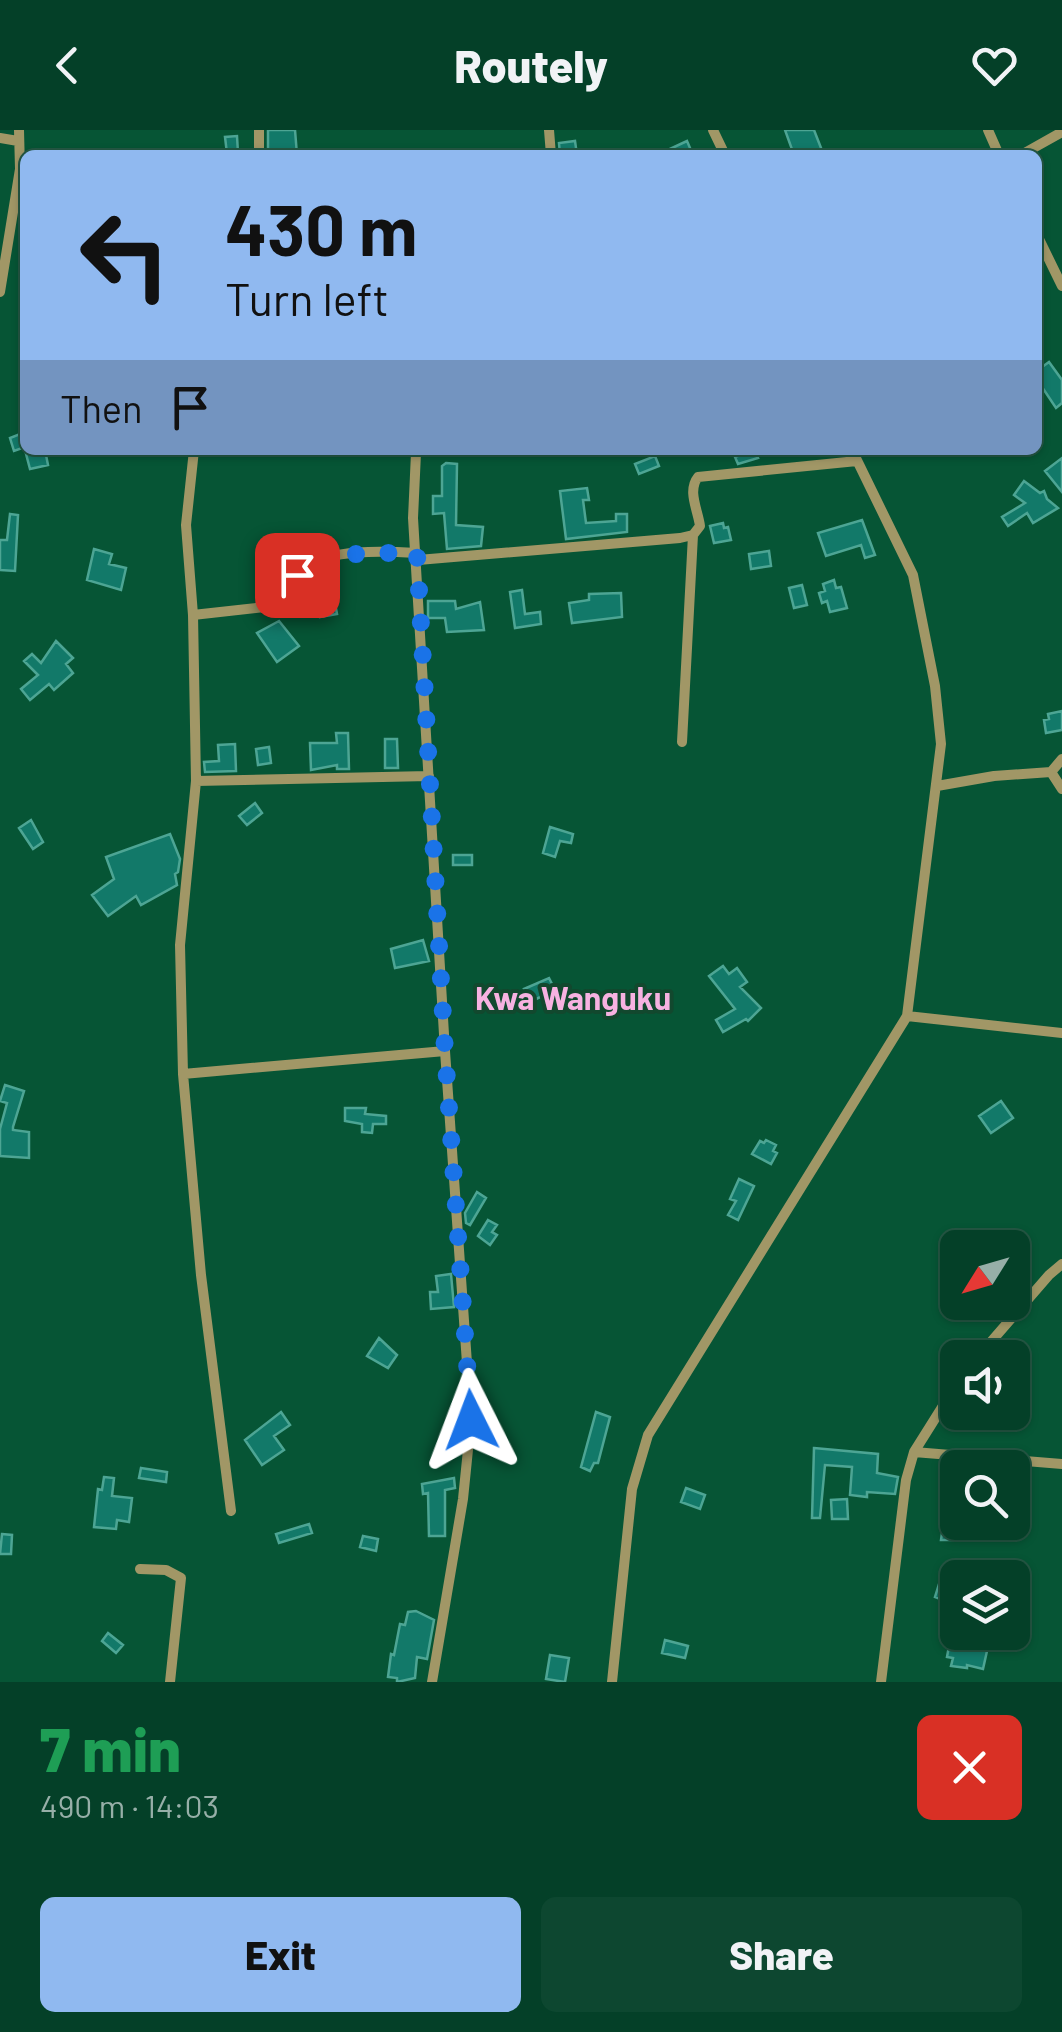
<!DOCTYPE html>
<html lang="en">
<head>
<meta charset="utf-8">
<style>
  :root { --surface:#044028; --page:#0d4730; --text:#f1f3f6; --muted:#97afa8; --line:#255945; --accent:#90b9f0 }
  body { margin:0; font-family:Barlow,sans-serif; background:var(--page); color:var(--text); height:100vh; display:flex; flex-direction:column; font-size:38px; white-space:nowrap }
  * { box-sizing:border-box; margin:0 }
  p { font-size:32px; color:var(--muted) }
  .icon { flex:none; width:55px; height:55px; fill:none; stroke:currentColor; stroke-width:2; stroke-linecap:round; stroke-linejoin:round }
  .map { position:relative; height:1552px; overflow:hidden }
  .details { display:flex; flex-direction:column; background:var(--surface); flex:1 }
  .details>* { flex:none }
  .banner { position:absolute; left:20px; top:20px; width:1022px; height:305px; border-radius:15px; box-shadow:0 2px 8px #0004,0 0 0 2px var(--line); background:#90b9f0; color:#111; overflow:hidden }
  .needle { width:65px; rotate:233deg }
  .tools { position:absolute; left:940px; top:1100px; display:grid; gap:20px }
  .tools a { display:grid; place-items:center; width:90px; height:90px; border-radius:15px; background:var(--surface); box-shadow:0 2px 8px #0004,0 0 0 2px var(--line); font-size:50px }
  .pin { position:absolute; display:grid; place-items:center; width:85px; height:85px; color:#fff; margin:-42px; border-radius:20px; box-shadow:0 5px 15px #0006 }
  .me { position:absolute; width:110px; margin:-55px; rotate:357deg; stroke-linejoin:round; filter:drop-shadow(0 0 8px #0008) }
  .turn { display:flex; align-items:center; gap:35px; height:210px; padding:0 40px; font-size:45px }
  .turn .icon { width:130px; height:130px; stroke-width:2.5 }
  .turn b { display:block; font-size:70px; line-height:85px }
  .then { display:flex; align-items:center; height:95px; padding:0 40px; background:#0003; gap:20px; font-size:38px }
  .round { display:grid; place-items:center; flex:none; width:105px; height:105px; border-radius:15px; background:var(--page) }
  .overview { display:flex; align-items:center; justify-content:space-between; height:170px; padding:0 40px }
  h1 { font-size:60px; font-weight:800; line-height:75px; color:#1e9e55 }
  .primary-button { display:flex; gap:20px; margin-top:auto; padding:20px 40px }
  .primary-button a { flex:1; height:115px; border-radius:15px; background:var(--accent); color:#111; font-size:40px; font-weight:800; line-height:115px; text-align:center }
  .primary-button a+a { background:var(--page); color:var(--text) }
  header { display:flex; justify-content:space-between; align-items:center; height:130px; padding:0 40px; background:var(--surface); font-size:45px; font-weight:800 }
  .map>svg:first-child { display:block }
</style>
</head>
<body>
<header><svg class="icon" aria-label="back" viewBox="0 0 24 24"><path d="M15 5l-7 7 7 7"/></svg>Routely<svg class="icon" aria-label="heart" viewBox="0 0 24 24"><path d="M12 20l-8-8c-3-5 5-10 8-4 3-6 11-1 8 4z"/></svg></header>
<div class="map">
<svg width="1062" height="1552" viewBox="0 0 1062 1552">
  <rect width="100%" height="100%" fill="#065535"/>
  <path fill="#127969" stroke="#4da594" stroke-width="2.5" d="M268 0H295L297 25H268Z
    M785 0H814L821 18 794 25Z
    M237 6 238 23 227 24 225 7Z
    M575 11 577 25H560L559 13Z
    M687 11 693 25H657Z
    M1049 232 1062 250V273L1056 278 1038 251V240Z
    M25 302V317L14 321 10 308Z
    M25 320H45L48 335 30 339Z
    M754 320 758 328 738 334 735 327Z
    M655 326 659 336 639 344 635 334Z
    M1062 328V362L1045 341Z
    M446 333 457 334 456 395 483 397 481 416 447 419 444 383 433 384V366H442V336Z
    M1024 351 1040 363 1044 361 1047 369 1058 378 1033 393 1027 383 1008 396 1002 387 1025 373 1014 365Z
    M587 358 589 370H583L586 393 616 391V384H627V402L566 409 560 361Z
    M10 384 18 385 15 441 0 440V410H7Z
    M862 390 875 425 865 428 861 415 826 426 818 403Z
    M723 393 724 398 728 397 731 410 714 413 710 396Z
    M94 419 112 424 109 434 126 438 121 460 87 450Z
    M769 421 771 436 751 439 749 424Z
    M834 450 836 458 841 457 847 478 830 482 827 471 822 473 819 463 825 461 823 454Z
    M802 455 807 475 794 478 789 458Z
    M522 460 525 484 540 482 541 494 515 498 510 462Z
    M333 462 337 484 320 487 316 464Z
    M621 463 622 487 572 493 569 473 589 470V464Z
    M428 471H455L456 479 480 472 484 500 447 502 445 488H428Z
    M279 491 299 516 277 532 257 503Z
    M56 511 73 528 66 534 73 543 54 560 49 554 30 570 21 559 38 545 24 531 32 524 41 533Z
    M1062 581V600L1046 603 1044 590 1049 589 1048 584Z
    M336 603H348L349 639H337V635L311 640 310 613H337Z
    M385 609H397L398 638H385Z
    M235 614 236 641 205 642 204 632 219 631 218 615Z
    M269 617 271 633 258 635 256 619Z
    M255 673 262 683 247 695 239 686Z
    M31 690 43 712 33 719 19 698Z
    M550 697 573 704 571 713 560 711 555 727 543 723Z
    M170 704 180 729 178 742 175 744 177 755 141 775 136 766 108 786 92 765 114 749 106 727Z
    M453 725H472V735H453Z
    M423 810 429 831 395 838 391 819Z
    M723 836 729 844 737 838 747 852 740 857 761 878 748 891 746 889 723 902 716 890 735 879 709 846Z
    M549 848 555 860 530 872 524 859Z
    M497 861 499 872 478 875 476 864Z
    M5 955 24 961 13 997V1000L29 1002V1028L0 1026V999L7 973 0 971Z
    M1001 971 1013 988 991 1003 979 986Z
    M345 978H366L365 984 386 986V994H373L372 1003 362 1002V994L345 991Z
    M766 1010 776 1015 773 1021 777 1023 771 1034 752 1024 760 1011 764 1013Z
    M739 1049 754 1056 738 1090 728 1085 736 1071 730 1069Z
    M477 1062 486 1068 470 1095 466 1093 465 1083Z
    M488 1090 497 1095 492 1102 497 1105 490 1115 478 1106Z
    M451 1144 454 1177 431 1179 430 1162H438L436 1146Z
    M379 1208 397 1225 388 1238 367 1226Z
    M281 1282 290 1295 274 1306 284 1320 262 1335 245 1310Z
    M596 1282 610 1287 598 1333H594L590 1341 581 1337Z
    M814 1318 878 1324 877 1343 898 1347 895 1364 867 1362V1367L850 1365 852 1337 825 1335 820 1388H812Z
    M141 1338 167 1342 166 1352 139 1348Z
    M104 1347 114 1348 112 1366 132 1368 129 1392 117 1390 116 1399 94 1397 98 1359 102 1360Z
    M454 1348 455 1358 445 1360V1406H429L428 1363 423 1364 422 1354Z
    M686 1358 705 1365 700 1379 681 1372Z
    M847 1369 848 1389H832L831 1370Z
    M947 1370H951L953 1410H941Z
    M309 1394 312 1403 279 1413 276 1404Z
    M2 1404 12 1405 11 1424H0Z
    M363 1406 378 1409 376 1421 360 1417Z
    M939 1454 955 1459 951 1473 935 1467Z
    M416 1481 434 1490 427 1529 417 1527 415 1548 397 1552V1548L388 1547 391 1524 394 1525 400 1494 405 1495 408 1482Z
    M108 1503 123 1515 116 1523 102 1511Z
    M665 1510 688 1516 685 1528 662 1523Z
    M956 1511 987 1521 983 1539 967 1535V1538L951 1536 953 1528 947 1527 949 1516 955 1517Z
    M550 1525 569 1528 565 1552 546 1549Z"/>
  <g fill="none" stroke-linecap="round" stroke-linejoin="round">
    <path stroke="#a19766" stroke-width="10" d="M549 0 551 25
      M713 0 725 25
      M988 0 999 25
      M0 8 18 11
      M259 25V0
      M1021 25 1062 2
      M1038 107 1062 156
      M0 162 20 39 19 0
      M194 320 186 395 193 485 196 651 180 815 183 944 201 1145 231 1381
      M421 320 416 323 413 388 445 921 471 1290 463 1369 432 1552
      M418 430 680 408 693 405 700 396C698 380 687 361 698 347L857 331
      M193 485 291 474 297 463 301 437C333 419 382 421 417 423
      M682 612 693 405
      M1062 629 1051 642 1062 659
      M196 651 429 646
      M937 656 994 646 1051 642
      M907 886 1062 903
      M183 944 445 921
      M977 1228 1049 1145 1062 1134
      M914 1322 1062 1334
      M140 1439 166 1440 181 1448 170 1552
      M612 1552 632 1359 648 1305 907 886 941 614 935 556 913 445 852 320
      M881 1552 906 1350 914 1322 958 1252"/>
  </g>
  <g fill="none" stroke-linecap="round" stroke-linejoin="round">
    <path stroke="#1a73e8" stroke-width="18" stroke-dasharray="0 32.4" d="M297 445C308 420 392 422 417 424L445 921 471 1290"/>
  </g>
  <g text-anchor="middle" stroke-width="8" stroke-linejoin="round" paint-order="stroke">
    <g font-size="32" font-weight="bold" fill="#f7b2e1" stroke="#12482e">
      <text x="573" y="880">Kwa Wanguku</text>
    </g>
  </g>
</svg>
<div class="tools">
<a><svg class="needle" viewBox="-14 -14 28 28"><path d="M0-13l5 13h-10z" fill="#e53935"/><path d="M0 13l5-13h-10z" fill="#97afa8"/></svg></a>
<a><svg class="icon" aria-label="sound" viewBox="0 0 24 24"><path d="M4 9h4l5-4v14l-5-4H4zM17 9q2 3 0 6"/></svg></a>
<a><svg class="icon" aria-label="search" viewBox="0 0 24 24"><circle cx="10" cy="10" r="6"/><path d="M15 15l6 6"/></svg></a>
<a><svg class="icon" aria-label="layers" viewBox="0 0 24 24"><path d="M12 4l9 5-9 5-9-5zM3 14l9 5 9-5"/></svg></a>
</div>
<div class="pin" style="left:297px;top:445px;background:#d93025"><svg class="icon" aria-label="arrive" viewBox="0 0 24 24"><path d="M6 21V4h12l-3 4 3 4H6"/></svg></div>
<svg class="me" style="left:471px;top:1290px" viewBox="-20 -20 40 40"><path d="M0-17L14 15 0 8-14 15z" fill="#1a73e8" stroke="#fff" stroke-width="4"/></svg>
<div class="banner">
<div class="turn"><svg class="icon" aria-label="left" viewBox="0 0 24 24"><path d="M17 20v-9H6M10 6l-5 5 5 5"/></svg><div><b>430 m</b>Turn left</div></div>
<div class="then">Then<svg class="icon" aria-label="arrive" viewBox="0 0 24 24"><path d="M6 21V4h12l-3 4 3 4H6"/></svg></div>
</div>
</div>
<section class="details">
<div class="overview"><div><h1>7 min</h1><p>490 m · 14:03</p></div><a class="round" style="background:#d93025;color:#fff"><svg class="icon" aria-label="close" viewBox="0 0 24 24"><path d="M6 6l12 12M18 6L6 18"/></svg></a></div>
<div class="primary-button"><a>Exit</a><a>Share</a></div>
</section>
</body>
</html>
